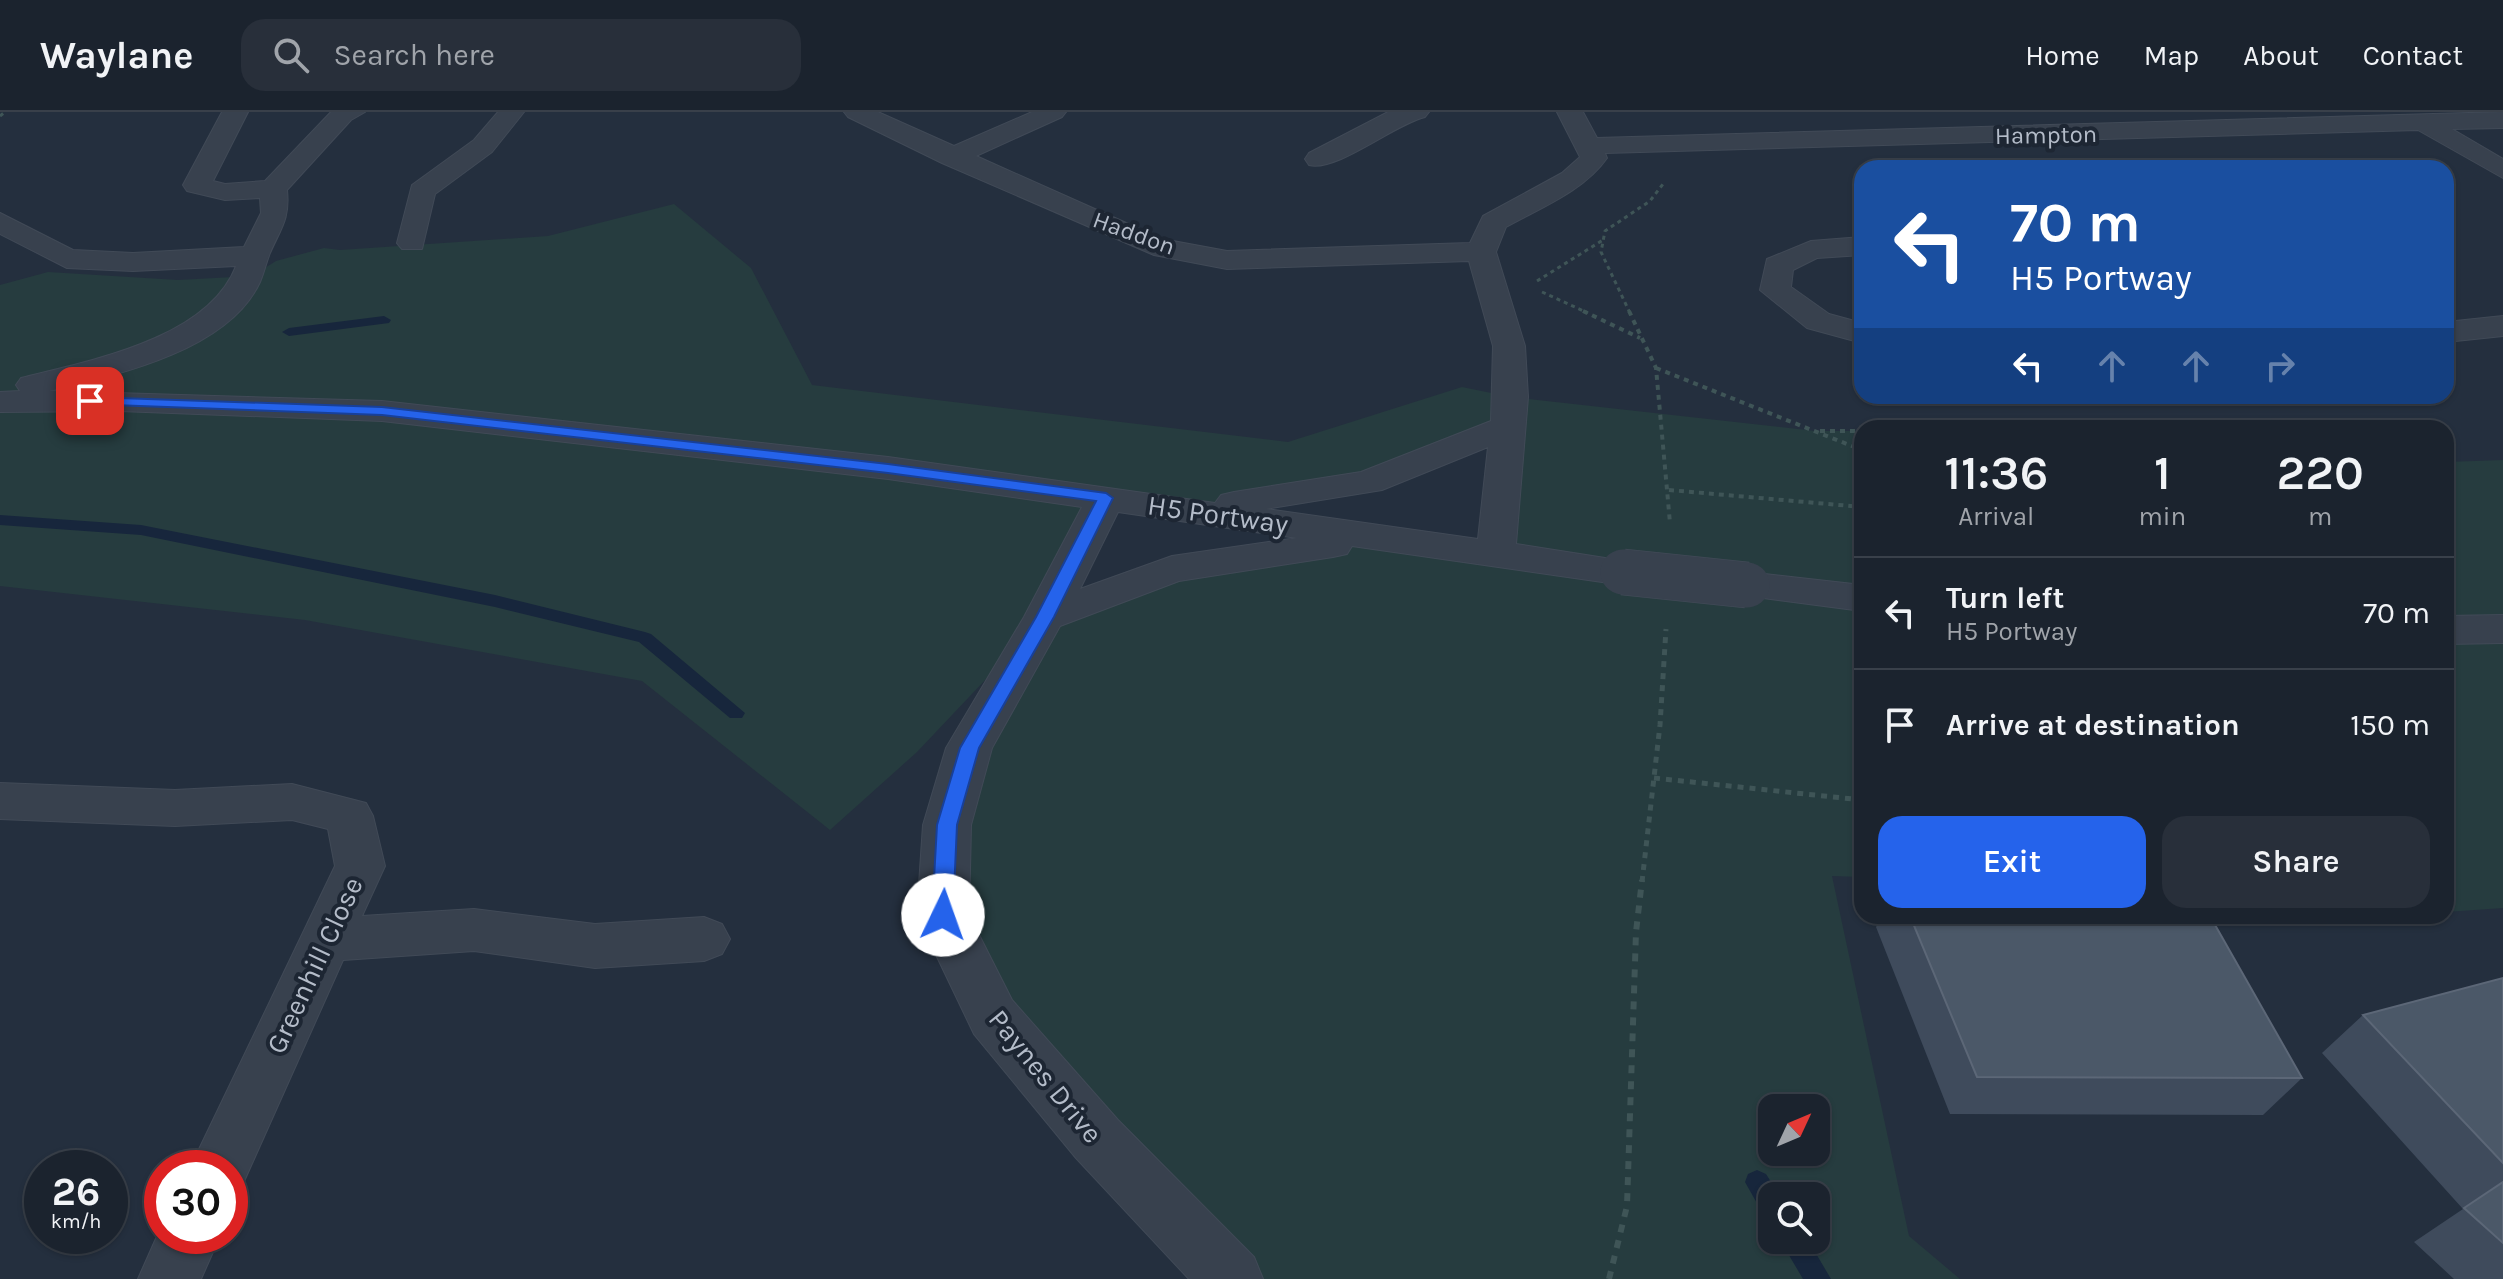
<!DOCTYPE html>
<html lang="en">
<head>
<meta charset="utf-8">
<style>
  :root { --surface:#1b232e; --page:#282f3a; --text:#f1f3f6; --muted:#a0a4aa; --line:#39404a; --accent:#2563eb }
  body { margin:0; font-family:Karla,sans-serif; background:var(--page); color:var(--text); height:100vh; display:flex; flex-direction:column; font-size:30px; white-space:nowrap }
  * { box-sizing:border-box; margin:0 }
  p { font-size:26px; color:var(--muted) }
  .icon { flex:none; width:44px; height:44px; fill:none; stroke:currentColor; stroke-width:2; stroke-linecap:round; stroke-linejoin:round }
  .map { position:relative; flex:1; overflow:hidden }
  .sheet { position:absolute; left:1854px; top:308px; width:600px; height:504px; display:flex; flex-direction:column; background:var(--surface); border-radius:24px; box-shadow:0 2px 6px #0004,0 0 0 2px var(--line) }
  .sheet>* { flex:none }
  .top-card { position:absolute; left:1854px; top:48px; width:600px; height:244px; border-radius:24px; box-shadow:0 2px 6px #0004,0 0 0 2px var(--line); background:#1a4fa0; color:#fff; overflow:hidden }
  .needle { width:52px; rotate:46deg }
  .controls { position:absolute; left:1758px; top:982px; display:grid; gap:16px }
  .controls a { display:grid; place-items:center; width:72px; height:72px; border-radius:16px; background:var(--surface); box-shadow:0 2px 6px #0004,0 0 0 2px var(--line); font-size:40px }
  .speed { position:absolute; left:24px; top:1038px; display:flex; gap:16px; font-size:40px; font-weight:700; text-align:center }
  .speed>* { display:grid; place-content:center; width:104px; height:104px; border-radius:50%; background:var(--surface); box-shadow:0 2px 6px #0004,0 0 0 2px var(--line); line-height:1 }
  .speed small { font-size:20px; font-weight:400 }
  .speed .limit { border:12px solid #d22; background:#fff; color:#111 }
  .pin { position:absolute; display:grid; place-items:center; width:68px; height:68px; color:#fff; margin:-34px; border-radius:16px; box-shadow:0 4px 12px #0006 }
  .me { position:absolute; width:88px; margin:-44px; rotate:3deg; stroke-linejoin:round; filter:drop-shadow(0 0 6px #0008) }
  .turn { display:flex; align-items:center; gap:28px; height:168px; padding:0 24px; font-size:36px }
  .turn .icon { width:104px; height:104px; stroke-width:2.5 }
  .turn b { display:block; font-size:56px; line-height:68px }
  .lanes { display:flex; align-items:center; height:76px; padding:0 24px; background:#0003; justify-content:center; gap:40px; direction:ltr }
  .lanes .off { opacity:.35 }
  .eta { display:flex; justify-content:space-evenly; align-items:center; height:136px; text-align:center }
  .eta b { font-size:48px; font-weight:600; line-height:56px }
  .button { display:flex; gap:16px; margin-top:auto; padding:16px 24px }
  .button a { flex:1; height:92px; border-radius:24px; background:var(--accent); color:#fff; font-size:32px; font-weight:600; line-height:92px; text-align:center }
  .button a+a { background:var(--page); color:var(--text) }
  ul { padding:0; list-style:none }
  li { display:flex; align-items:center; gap:24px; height:112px; padding:0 24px; border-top:2px solid var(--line) }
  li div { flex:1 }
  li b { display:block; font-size:30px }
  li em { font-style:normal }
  header { display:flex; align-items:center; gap:48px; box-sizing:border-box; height:112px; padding:0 40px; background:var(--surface); border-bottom:2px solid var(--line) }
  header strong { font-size:38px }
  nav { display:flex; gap:44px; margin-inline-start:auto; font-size:28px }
  .search { width:560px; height:72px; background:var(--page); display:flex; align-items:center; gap:20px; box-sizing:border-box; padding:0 28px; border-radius:24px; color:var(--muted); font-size:30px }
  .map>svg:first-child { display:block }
</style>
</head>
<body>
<header>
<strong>Waylane</strong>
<div class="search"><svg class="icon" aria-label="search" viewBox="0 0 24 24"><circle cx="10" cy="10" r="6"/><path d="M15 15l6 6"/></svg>Search here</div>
<nav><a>Home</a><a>Map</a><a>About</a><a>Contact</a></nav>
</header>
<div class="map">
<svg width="2503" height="1167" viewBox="0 0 2503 1167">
  <rect width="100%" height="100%" fill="#242f3e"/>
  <path fill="#263c3f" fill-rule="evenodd" d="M674 92 751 156 812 273 1288 330 1462 275 1511 285 1815 319H1862V765L1832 764 1909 1124 1960 1167H1232L993 905 947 713 1042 508 917 640 830 718 642 569 305 508 0 474V173L48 160 178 168 252 164 276 149 324 136 340 138 548 124ZM1508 316 1495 441 1379 426 1172 457 1046 504 1106 386 1192 398 1369 370ZM1772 996H1816V1040H1772ZM1772 1084H1816V1128H1772Z
    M2503 348V796L2446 800V350Z"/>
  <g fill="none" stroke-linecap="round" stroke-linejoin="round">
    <path fill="#17263c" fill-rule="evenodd" d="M384 204 391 208 389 211 289 224 282 220 289 216Z
      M0 403 141 413 495 483 645 520 651 522 745 601 742 606H730L639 530 495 495 141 423 0 413Z
      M1757 1058 1766 1062 1780 1084H1772V1106L1763 1102 1745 1070 1748 1062Z
      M1780 1128H1808L1831 1167H1803Z"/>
    <defs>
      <path id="minor" d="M222 0H248L213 69 225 72 265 69 331 0H365L351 8 287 78C290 107 281 116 270 141 266 151 264 161 260 170 228 239 116 263 49 279L382 289 888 345 1215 391 1221 383 1234 380 1361 360 1491 309 1493 234 1469 149 1227 157 1154 143 942 51 848 5 844 0H878L954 34 1032 0H1066L1062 5 976 44 1162 127 1227 139 1470 131 1483 104 1562 61 1580 45 1557 0H1583L1597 26 2503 0V16L2452 17 2503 47V66L2418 18 1605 41 1607 46C1584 79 1540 96 1506 115L1496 140 1525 234 1528 285 1516 432 1637 451 1643 460 1637 469 1623 473 1352 434 1347 442 1333 445 1179 469 1060 514 992 636 971 713 969 803 1012 888 1118 1008 1254 1145 1263 1167H1189L1076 1046 974 922 917 803 923 713 946 636 1024 505 1082 395 888 367 382 309 120 299 0 300V280L20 279 16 273 21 266C89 249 208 227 236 154L133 159 67 156 0 122V101L73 138 133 141 244 135 261 101 260 86 225 88 187 79 183 73ZM1488 335 1478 427 1266 397 1382 378ZM1118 400 1297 426 1172 444 1080 477Z
        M498 0H524L492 40 435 82 422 137H402L397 131 412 73 474 28Z
        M1388 0H1429L1425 5C1393 13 1337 60 1309 53L1305 47 1309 41Z
        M1862 125V143L1817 146 1793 158 1791 175 1829 202 1862 211V231L1807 216 1760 178 1767 147 1811 129Z
        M2503 204V224L2446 230V210Z
        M1747 460 1862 473V499L1733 482 1727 473 1733 464Z
        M2503 503V531L2446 532V504Z
        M0 671 175 678 292 672 366 691 373 704 385 754 362 804 474 797 595 812 704 805 722 812 730 827 722 842 704 849 595 856 474 839 343 848 241 1076 230 1080V1056H190L335 754 328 717 292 708 175 714 0 707Z
        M162 1113V1124H220L201 1167H138Z"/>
    </defs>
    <use href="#minor" stroke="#414a57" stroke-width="2"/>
    <path stroke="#3f5557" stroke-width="3" stroke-dasharray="4 4" stroke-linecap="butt" d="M0 4 5 0
      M1537 169 1603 128
      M1542 180 1588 201
      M1630 201 1601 140 1605 119 1650 89 1663 72"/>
    <path stroke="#3f5557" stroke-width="4" stroke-dasharray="5 5" stroke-linecap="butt" d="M1583 199 1640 226
      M1629 199 1656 256 1670 411
      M1656 256 1862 338
      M1820 319H1862
      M1669 378 1862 395"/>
    <path stroke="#3f5557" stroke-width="5" stroke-dasharray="6 6" stroke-linecap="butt" d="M1654 666 1862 688
      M1642 770 1660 613 1666 517"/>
    <path stroke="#3f5557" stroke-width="6" stroke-dasharray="8 8" stroke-linecap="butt" d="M1609 1167 1627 1094 1636 820 1642 768"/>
    <use href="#minor" fill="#38414e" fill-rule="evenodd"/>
    <defs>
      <path id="minor-bridge" d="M1623 460 1747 473"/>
    </defs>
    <use href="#minor-bridge" stroke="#414a57" stroke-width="47" stroke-linecap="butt"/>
    <use href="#minor-bridge" stroke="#38414e" stroke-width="45"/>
  </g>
  <path fill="#3f4b5c" d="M1883 804H2210L2302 966 2263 1003 1950 1002 1876 815Z
    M2503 866V1167H2454L2414 1130 2463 1097 2322 941 2363 903Z"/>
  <path fill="#4b5868" stroke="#5c6777" stroke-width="2" d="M1910 804H2210L2302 966 1977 965Z
    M2503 866V1051L2363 903Z
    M2503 1070V1131L2464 1096Z"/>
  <path fill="#2563eb" stroke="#184099" stroke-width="2" d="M90 285 382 295 888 352 1106 381 1113 386 1054 505 979 636 957 713 953 803 943 812 932 803 937 713 960 636 1036 505 1096 389 888 361 382 303 85 292V286Z"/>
  <g text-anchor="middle" stroke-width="8" stroke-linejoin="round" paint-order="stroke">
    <g font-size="24" fill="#b4bcc9" stroke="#1d2633">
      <text transform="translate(2046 23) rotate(-1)" y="8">Hampton</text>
      <text transform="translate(1134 121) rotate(20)" y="8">Haddon</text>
    </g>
    <g font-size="28" fill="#b4bcc9" stroke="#1d2633">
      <text transform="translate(1218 402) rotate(8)" y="10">H5 Portway</text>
      <text transform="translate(314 853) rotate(-65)" y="10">Greenhill Close</text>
      <text transform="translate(1046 964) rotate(51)" y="10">Paynes Drive</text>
    </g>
  </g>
</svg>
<div class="controls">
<a><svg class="needle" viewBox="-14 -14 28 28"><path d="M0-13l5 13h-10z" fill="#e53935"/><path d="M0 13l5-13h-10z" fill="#a0a4aa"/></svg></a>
<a><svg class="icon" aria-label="search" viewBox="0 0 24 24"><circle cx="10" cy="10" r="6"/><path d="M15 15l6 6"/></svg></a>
</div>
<div class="speed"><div>26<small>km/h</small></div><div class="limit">30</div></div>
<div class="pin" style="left:90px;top:289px;background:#d93025"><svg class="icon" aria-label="arrive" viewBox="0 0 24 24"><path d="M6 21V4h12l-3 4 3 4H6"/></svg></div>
<svg class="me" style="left:943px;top:803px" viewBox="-20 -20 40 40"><circle r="19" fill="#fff"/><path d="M0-13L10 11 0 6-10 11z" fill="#2563eb"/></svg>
<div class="top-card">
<div class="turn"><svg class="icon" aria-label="left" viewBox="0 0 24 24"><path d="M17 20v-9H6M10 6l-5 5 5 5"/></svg><div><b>70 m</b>H5 Portway</div></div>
<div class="lanes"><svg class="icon" aria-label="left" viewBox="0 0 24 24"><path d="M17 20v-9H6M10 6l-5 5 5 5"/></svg><svg class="icon off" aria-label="ahead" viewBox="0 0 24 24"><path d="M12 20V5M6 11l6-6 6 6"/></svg><svg class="icon off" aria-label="ahead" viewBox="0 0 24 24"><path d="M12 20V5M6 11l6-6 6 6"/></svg><svg class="icon off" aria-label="right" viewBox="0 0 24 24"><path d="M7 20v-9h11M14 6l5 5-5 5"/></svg></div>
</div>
<section class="sheet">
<div class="eta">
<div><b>11:36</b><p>Arrival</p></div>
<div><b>1</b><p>min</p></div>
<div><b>220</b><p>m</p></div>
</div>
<ul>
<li><svg class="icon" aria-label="left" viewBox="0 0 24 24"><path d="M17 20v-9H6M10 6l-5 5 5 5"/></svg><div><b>Turn left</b><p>H5 Portway</p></div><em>70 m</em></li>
<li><svg class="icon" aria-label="arrive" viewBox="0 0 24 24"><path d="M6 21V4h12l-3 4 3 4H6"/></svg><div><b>Arrive at destination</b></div><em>150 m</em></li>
</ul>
<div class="button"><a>Exit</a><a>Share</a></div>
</section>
</div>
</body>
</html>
